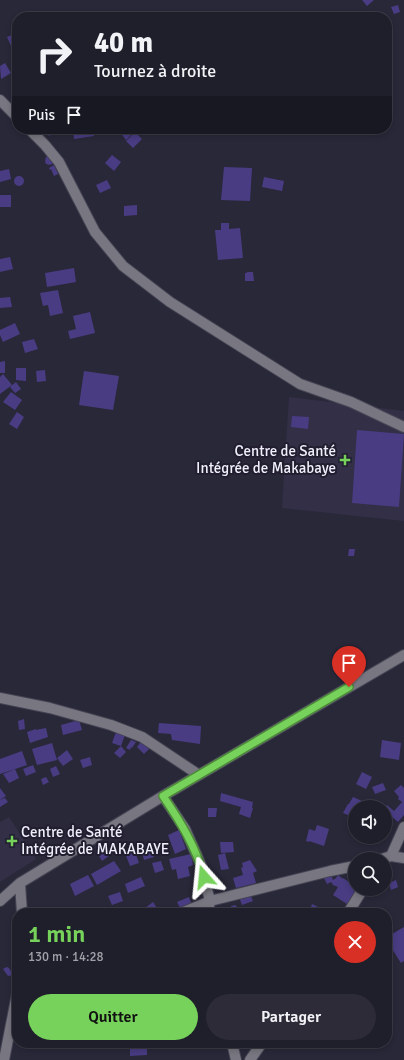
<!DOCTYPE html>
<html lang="fr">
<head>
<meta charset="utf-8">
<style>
  :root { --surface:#1f1e2b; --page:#2c2b37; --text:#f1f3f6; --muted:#a1a2a9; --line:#3c3c47; --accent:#76d25a }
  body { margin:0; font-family:Signika,sans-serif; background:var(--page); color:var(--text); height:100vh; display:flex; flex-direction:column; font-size:15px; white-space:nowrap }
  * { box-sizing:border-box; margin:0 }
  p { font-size:13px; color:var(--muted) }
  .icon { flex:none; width:22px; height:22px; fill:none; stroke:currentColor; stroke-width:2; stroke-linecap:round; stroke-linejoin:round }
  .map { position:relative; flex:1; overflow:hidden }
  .drawer { position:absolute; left:12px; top:908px; width:380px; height:140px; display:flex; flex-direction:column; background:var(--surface); border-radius:16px; box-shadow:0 2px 6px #0003,0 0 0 1px var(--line) }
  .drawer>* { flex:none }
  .guide { position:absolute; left:12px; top:12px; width:380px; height:122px; border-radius:16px; box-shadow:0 2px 6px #0003,0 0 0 1px var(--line); background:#1f1e2b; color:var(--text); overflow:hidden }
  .controls { position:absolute; left:348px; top:800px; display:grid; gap:8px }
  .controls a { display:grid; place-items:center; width:44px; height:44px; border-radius:50%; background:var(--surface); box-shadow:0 2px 6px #0003,0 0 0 1px var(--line); font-size:20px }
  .pin { position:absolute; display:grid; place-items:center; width:34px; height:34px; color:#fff; margin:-41px -17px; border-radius:50% 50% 50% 0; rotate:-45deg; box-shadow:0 0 4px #0007 }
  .pin .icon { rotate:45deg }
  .me { position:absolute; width:44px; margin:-22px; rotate:342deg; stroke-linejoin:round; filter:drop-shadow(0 0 3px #0008) }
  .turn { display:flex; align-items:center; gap:14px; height:84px; padding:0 16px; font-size:18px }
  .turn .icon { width:52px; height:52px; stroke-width:2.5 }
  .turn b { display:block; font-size:28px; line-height:34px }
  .then { display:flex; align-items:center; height:38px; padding:0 16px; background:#0003; gap:8px; font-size:15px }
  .round { display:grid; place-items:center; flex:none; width:42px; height:42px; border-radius:21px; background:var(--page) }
  .headline { display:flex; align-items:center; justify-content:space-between; height:68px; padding:0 16px }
  h1 { font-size:24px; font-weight:600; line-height:30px; color:var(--accent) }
  .cta { display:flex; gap:8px; margin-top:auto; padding:8px 16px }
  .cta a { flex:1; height:46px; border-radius:24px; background:var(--accent); color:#111; font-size:16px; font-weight:600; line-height:46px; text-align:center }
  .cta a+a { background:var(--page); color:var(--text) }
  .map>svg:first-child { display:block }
</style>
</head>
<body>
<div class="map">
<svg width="404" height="1060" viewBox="0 0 404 1060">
  <rect width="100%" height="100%" fill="#292839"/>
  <path fill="#322f47" d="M289 397 404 411V521L282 508Z
    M9 817 36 859 0 882V822Z"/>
  <path fill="#493c83" d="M362 0H374L367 6Z
    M398 5 400 12 394 14 391 7Z
    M17 33V44L11 46 7 37Z
    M5 63 11 73 1 79 0 66Z
    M45 129H55L56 131 49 136Z
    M73 129H93L94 136 74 139Z
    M125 129H130L131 131 133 130 134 132 126 140 120 132Z
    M135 132 142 139 133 148 126 141Z
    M49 155 54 161V163L50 165 46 164 45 161 46 157Z
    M112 155 121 162 114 171 105 163Z
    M54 165 58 174 54 176 51 169 50 170 49 168Z
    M224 167 252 168 250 201 221 200Z
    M9 169 11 179 0 182V171Z
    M14 181a5 5 0 1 1 10 0a5 5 0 1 1-10 0Z
    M264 177 284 181 282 191 262 187Z
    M107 180 111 188 100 193 96 185Z
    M0 195H11V207H0Z
    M137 205V215L124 216V206Z
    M221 223H229V229L240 228 243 258 218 260 215 230H221Z
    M10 257 13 269 0 272V259Z
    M74 268 76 282 47 287 45 273Z
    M247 272H253L254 281H245V273H247Z
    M58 290 63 313 50 316 48 305 43 306 40 293Z
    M10 297 12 307 0 308V298Z
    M90 312 95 333 70 339 68 331 76 329 73 316Z
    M15 323 20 334 3 342 0 335V330Z
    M34 339 38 349 25 353 22 342Z
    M5 361V373H0V362Z
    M16 368H26V381L16 380Z
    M45 370 46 381 37 382 36 371Z
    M84 371 119 376 113 410 79 405Z
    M3 374 12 385 0 394V377Z
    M16 382 21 389 15 393 10 387Z
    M11 392 22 400 15 410 3 402Z
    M17 412 24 417 17 429 9 424Z
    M292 416 309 417 308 429 291 427Z
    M357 430 404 434 399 507 352 503Z
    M349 549H355L354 556H348Z
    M24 719 25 729 19 730 18 721Z
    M79 720 82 730 63 735 61 725Z
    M159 723 201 726 200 744 172 740 171 734 158 733Z
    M46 728 48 737 30 743 27 732 36 729V730Z
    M116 732 125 735 121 746 112 743Z
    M143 739 151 747 144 754 137 747Z
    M131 740 136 742 132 748 131 747 130 750 126 748Z
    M382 740 401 743 399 760 380 757Z
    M52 743 57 760 37 765 32 749Z
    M121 746 126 752 120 758 114 753Z
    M67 750 73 759 63 766 57 758Z
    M22 751 27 765 0 774V759Z
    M90 757 92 765 83 768 80 760Z
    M33 765 36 772 26 776 23 769Z
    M56 766 60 774 53 777 50 769Z
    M15 769 19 778 9 783 3 774Z
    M362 772 372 777 366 789 356 784Z
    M46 777 49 782 43 785 41 779Z
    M383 783 386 790 375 794 372 787Z
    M401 785 404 788V815L398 822 391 816V815L385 810V808L387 805 394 811 402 802 398 799 399 797 394 791Z
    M0 788 6 796 0 800Z
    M221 793 253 802 252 808H253L250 818 239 814 241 807 220 801Z
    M353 797 362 801 359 807H355V818L343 813 348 804H349Z
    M5 798 8 802 0 807V800Z
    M208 808H217L216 817H208Z
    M317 825 329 829 324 846 309 841V842L306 841 309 829 315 831Z
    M179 830 186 849 175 854 168 835Z
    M220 842H233L234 852 221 853Z
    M150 845 154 857 144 860 141 848Z
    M105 849 110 855 102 861 98 854Z
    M134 849 139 863 130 866 125 853Z
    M225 853 229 869 221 870 218 855Z
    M191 854 193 865 188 867 190 876 178 879 176 869 172 870 169 859Z
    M250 860 257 871 253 873 256 883 236 888 233 878 243 875 241 868 243 867 242 863Z
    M114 861 121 871 97 885 91 874Z
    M161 861 164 870 155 873 152 863Z
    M353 869 355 871V884L347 877Z
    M331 874 333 880 336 878 338 875 343 879V878L355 886V889H357L347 904 333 895 338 887 333 885 331 882 327 884 324 878Z
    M88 875 94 886 75 896 70 884Z
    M141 877 145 886 128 893 125 884Z
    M396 880 398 887 391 890 389 883Z
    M120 892 123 901 112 905 108 896Z
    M250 894 253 901 242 905 239 897Z
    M189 897 192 905 181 910 177 902Z
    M153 902 159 911 157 913H142L141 911Z
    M312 904 331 913H309Z
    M236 905 237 909 240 908 241 913H225L232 910 231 906Z
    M404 927V961L401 963 387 941V937Z
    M7 967 9 968 13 975 8 976 3 969Z
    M147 1044V1055L130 1056V1045Z"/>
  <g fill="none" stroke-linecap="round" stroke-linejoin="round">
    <defs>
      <path id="minor" d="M0 100 17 117
        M29 129 45 145 59 162 95 232 123 266 170 302 300 384 351 402 404 427
        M0 698 50 708 111 725 142 737 199 775
        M163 796 185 829 201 865 210 901 208 913
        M391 856 404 827
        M382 859 391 856 404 858
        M20 883 22 913
        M0 901 20 883 163 796 404 655
        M181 913 210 901 330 871 355 866
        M348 913 363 889
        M232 1043 236 1060
        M4 1060 17 994
        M250 1060 262 1043"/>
    </defs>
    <use href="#minor" stroke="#454454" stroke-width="12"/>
    <use href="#minor" stroke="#787781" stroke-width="10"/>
  </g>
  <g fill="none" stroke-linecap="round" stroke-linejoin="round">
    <defs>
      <path id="route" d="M204 877C196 847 180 821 163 796L349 687"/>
    </defs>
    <use href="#route" stroke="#4d883a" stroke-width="10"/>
    <use href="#route" stroke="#76d25a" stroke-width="7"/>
  </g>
  <g fill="#76d25a" stroke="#201e2f" stroke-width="1.5">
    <path d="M343 454h4v4h4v4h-4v4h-4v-4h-4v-4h4z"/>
    <path d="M10 835h4v4h4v4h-4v4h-4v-4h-4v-4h4z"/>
  </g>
  <g text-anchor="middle" stroke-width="4" stroke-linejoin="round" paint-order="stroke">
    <g font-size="15" fill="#f0f0fc" stroke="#201e2f" text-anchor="end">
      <text x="336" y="456">Centre de Santé<tspan x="336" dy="17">Intégrée de Makabaye</tspan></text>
      <text x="21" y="837" text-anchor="start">Centre de Santé<tspan x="21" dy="17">Intégrée de MAKABAYE</tspan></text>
    </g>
  </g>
</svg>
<div class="controls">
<a><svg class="icon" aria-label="sound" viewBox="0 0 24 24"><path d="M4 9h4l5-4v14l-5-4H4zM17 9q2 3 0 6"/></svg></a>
<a><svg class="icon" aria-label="search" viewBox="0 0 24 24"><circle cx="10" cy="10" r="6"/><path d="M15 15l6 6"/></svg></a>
</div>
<div class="pin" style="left:349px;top:687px;background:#d93025"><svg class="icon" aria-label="arrive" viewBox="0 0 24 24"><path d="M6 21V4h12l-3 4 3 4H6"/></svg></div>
<svg class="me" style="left:204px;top:877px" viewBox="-20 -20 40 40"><path d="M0-17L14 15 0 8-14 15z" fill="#76d25a" stroke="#fff" stroke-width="4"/></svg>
<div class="guide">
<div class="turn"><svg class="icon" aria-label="right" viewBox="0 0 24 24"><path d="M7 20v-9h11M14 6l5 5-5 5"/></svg><div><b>40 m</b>Tournez à droite</div></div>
<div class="then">Puis<svg class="icon" aria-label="arrive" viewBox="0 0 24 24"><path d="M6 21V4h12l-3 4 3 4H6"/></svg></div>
</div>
<section class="drawer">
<div class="headline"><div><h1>1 min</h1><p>130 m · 14:28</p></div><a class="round" style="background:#d93025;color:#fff"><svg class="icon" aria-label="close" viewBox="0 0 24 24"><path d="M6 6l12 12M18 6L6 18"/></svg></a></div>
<div class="cta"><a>Quitter</a><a>Partager</a></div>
</section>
</div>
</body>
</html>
